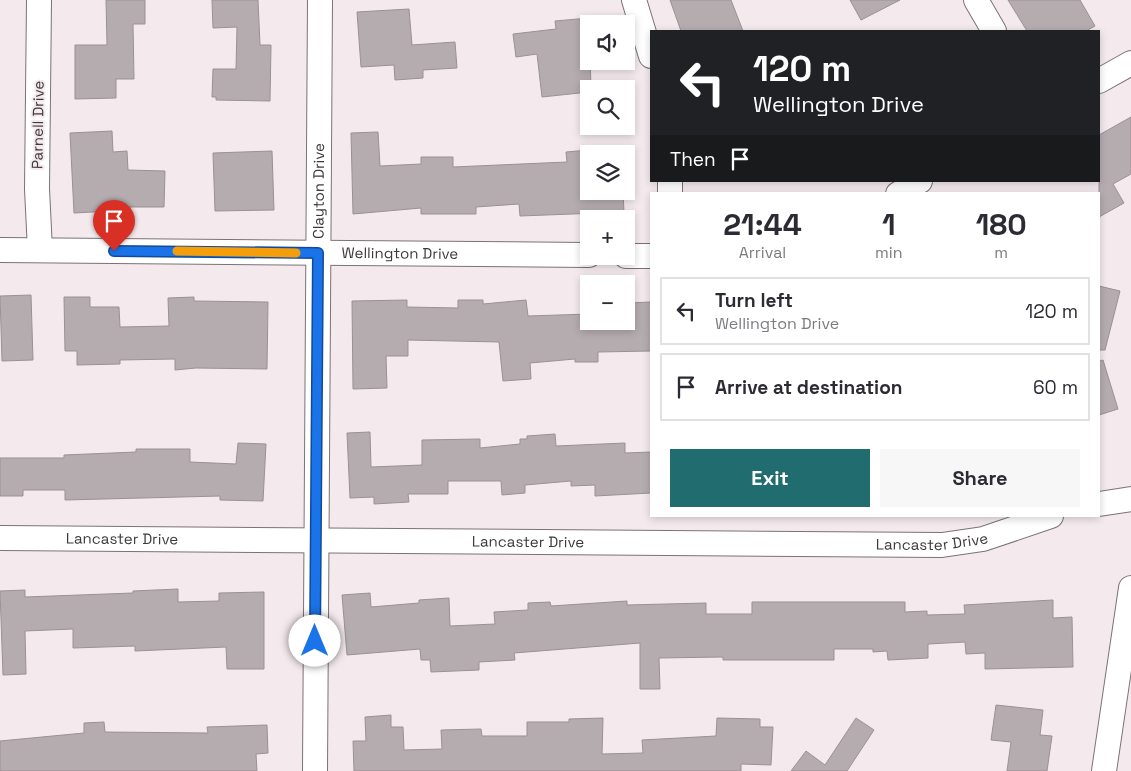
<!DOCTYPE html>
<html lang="en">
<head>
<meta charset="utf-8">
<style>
  :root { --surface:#fff; --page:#f7f7f7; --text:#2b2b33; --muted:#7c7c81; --line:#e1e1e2; --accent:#206c6e }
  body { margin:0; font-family:"Space Grotesk",sans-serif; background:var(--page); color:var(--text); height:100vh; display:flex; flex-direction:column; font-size:19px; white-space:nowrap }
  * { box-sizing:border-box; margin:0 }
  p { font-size:16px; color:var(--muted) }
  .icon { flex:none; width:28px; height:28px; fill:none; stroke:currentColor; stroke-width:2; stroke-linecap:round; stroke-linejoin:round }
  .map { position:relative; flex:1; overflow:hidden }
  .details { position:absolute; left:650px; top:192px; width:450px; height:325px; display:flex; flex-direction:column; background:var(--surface); border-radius:0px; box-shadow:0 2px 8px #0003 }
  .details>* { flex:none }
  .guide { position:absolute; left:650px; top:30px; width:450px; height:152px; border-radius:0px; box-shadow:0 2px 8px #0003; background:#202124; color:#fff; overflow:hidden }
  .buttons { position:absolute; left:580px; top:15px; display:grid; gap:10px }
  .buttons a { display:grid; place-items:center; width:55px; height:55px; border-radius:0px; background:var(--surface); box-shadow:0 2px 8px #0003; font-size:25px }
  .pin { position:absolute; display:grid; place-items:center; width:42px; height:42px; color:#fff; margin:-51px -21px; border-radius:50% 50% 50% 0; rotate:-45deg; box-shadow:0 0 5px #0007 }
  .pin .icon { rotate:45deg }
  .me { position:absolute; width:55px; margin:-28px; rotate:0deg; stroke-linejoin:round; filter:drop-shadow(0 0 4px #0008) }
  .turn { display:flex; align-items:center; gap:18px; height:105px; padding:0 20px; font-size:22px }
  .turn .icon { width:65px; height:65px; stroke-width:2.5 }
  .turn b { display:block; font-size:35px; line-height:42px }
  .then { display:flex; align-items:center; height:48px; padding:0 20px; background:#0003; gap:10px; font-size:19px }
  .eta { display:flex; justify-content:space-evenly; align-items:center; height:85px; text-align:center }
  .eta b { font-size:30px; font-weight:600; line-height:35px }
  .primary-button { display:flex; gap:10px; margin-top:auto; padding:10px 20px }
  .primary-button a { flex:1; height:58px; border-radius:0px; background:var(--accent); color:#fff; font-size:20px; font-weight:600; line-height:58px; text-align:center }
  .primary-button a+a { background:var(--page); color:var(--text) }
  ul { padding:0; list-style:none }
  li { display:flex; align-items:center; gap:15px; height:68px; margin:0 10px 8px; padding:0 10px; border:2px solid var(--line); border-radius:0px }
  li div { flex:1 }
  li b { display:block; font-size:19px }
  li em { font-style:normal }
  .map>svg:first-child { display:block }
</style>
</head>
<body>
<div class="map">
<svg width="1131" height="771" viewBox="0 0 1131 771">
  <rect width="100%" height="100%" fill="#f4eaee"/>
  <path fill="#b5acb0" stroke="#9a9195" d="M106 0H145V24H133L134 79H116V98L75 99V45H107Z
    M212 0H258L260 45H271L270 101 216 100V97H212L213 69H236L237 27 213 28Z
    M670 0H731L743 31H681Z
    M850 0H900L861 20Z
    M1008 0H1080L1095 26 1086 31H1027Z
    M409 9 412 45 455 42 457 68 423 70V78L395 80 394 65 361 67 357 12Z
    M589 18 591 89H589V92L542 97 537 54 516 57 513 34 556 29 555 21Z
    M1131 117V174L1113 184 1124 203 1099 217V135Z
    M112 131 113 152 127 151 128 170 165 171 164 207H130V210L74 213 70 133Z
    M378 132 380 166 421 164V157H453V167L567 162 566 152 589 150V191H623L624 212 520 216 519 204 476 207V214H421V208L353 214 351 133Z
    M272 151 274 210 215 211 213 153Z
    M1099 286 1120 291 1105 350H1099Z
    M31 295 33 360 2 361 0 296Z
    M64 297H90V307H119L120 327 169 326 168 298 194 297V301L268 302 267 369 196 368 175 370V359L120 360V364L77 365V351H65Z
    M407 300V307L458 308V300H483V304L526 300 528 316 589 314V321H626V303L651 302V351L598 352V362H575V359L530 363 531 379 503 381 499 342 408 340V356H386L387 388 353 389 352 301Z
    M1103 360 1118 409 1099 415V361Z
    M370 432 371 467 422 465V440L480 439V448L520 444V439H527V436L555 434 556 446 625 443V453L651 452V493L595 496V485L571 486V481L525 485V493L502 495 501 481H448V494H408L409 502 374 504V497L350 498 347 433Z
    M238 443 266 444 263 501 220 500V496L65 500V490H23V496H0V458H64V455L136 452V449H190V462L236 464Z
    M178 589V602L219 601V593L264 592V669H227L226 647 135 651V646L73 648V629L25 631 26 674 3 675 0 591 25 590V597L133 593V591Z
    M370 593 371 607 419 603V600L449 598 450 626 495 624 494 612 528 610V603L550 602 551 606 627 601V605L706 603V614H752V602H905V612L927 611V615L965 614 964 605 1053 600V618L1072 617 1073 667 985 669V653L966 654 965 642 928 644V658L888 660 887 651 873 652V649H834V660H723V657L659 658 660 689H640V643L514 653 515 660 479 662V670L431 672 430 660H421L420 649 347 655 342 595Z
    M996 705 1043 710 1040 735 1052 736 1047 771H1007L1011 742 991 740Z
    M391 715V727H403L404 750 442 749 441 730 481 729 482 736H527V722H569V719L603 718 602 754 643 753 642 740 716 736 717 718 760 719V727H773L771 765 741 764V771H354L353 741H366L365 717Z
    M856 718 874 730 847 771H791L806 751 825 765Z
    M104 722 105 732 208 733 207 727 267 725 268 753 256 754 257 771H0V741L84 733V723Z"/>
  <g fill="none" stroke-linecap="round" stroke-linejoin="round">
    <defs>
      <g id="street">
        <path d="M39 0 37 189 40 250"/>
        <path d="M634 0 651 56"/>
        <path d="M976 0 994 31"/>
        <path d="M1099 81 1131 63"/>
        <path d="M670 181V194"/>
        <path d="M898 194 920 181"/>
        <path id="s1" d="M0 250 589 255"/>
        <path d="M626 256H651"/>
        <path d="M1099 504 1131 499"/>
        <path id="s2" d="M0 538 942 545 983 539 1051 516"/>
        <path id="s3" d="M315 771 320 0"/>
        <path d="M1104 771 1131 588"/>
      </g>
    </defs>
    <use href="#street" stroke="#7b7276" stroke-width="26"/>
    <use href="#street" stroke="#fff" stroke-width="24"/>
  </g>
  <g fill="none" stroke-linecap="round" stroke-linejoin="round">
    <defs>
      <path id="route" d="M114 251 318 253 315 641"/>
    </defs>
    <use href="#route" stroke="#114b97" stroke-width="12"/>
    <use href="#route" stroke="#1a73e8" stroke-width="9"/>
    <path stroke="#f59e0b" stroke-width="9" d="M177 251 296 253"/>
  </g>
  <g text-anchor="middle" stroke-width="4" stroke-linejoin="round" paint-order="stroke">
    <g font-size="15" fill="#3e3a3c" stroke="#f4eaee">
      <text transform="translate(38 125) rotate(-89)" y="5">Parnell Drive</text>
      <text dy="5" stroke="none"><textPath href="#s3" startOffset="580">Clayton Drive</textPath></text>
      <text dy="5" stroke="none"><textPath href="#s1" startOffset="400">Wellington Drive</textPath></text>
      <text dy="5" stroke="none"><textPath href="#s2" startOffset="122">Lancaster Drive</textPath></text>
      <text dy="5" stroke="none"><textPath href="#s2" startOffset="932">Lancaster Drive</textPath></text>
      <text dy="5" stroke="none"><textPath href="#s2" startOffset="528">Lancaster Drive</textPath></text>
    </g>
  </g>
</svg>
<div class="buttons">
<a><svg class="icon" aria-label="sound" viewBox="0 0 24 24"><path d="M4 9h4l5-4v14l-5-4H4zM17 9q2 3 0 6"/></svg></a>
<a><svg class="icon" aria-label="search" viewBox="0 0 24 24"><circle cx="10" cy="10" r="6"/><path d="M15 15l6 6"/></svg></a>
<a><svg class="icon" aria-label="layers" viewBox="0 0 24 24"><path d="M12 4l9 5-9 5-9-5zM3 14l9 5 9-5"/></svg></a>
<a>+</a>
<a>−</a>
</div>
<div class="pin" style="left:114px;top:251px;background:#d93025"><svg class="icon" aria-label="arrive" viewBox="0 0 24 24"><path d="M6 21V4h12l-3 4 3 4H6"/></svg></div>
<svg class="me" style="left:315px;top:641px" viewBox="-20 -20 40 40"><circle r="19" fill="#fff"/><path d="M0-13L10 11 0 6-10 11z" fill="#1a73e8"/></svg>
<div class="guide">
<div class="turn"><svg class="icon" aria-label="left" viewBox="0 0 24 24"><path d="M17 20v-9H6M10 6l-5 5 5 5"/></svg><div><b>120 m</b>Wellington Drive</div></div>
<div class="then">Then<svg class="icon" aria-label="arrive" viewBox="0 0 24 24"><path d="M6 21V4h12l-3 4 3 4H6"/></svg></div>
</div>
<section class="details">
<div class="eta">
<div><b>21:44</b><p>Arrival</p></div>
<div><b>1</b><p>min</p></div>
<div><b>180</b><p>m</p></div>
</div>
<ul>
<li><svg class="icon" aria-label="left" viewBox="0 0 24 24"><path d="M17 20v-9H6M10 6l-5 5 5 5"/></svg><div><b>Turn left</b><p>Wellington Drive</p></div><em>120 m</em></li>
<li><svg class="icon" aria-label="arrive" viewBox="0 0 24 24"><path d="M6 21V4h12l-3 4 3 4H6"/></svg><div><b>Arrive at destination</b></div><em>60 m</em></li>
</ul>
<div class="primary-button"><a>Exit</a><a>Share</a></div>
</section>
</div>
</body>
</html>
